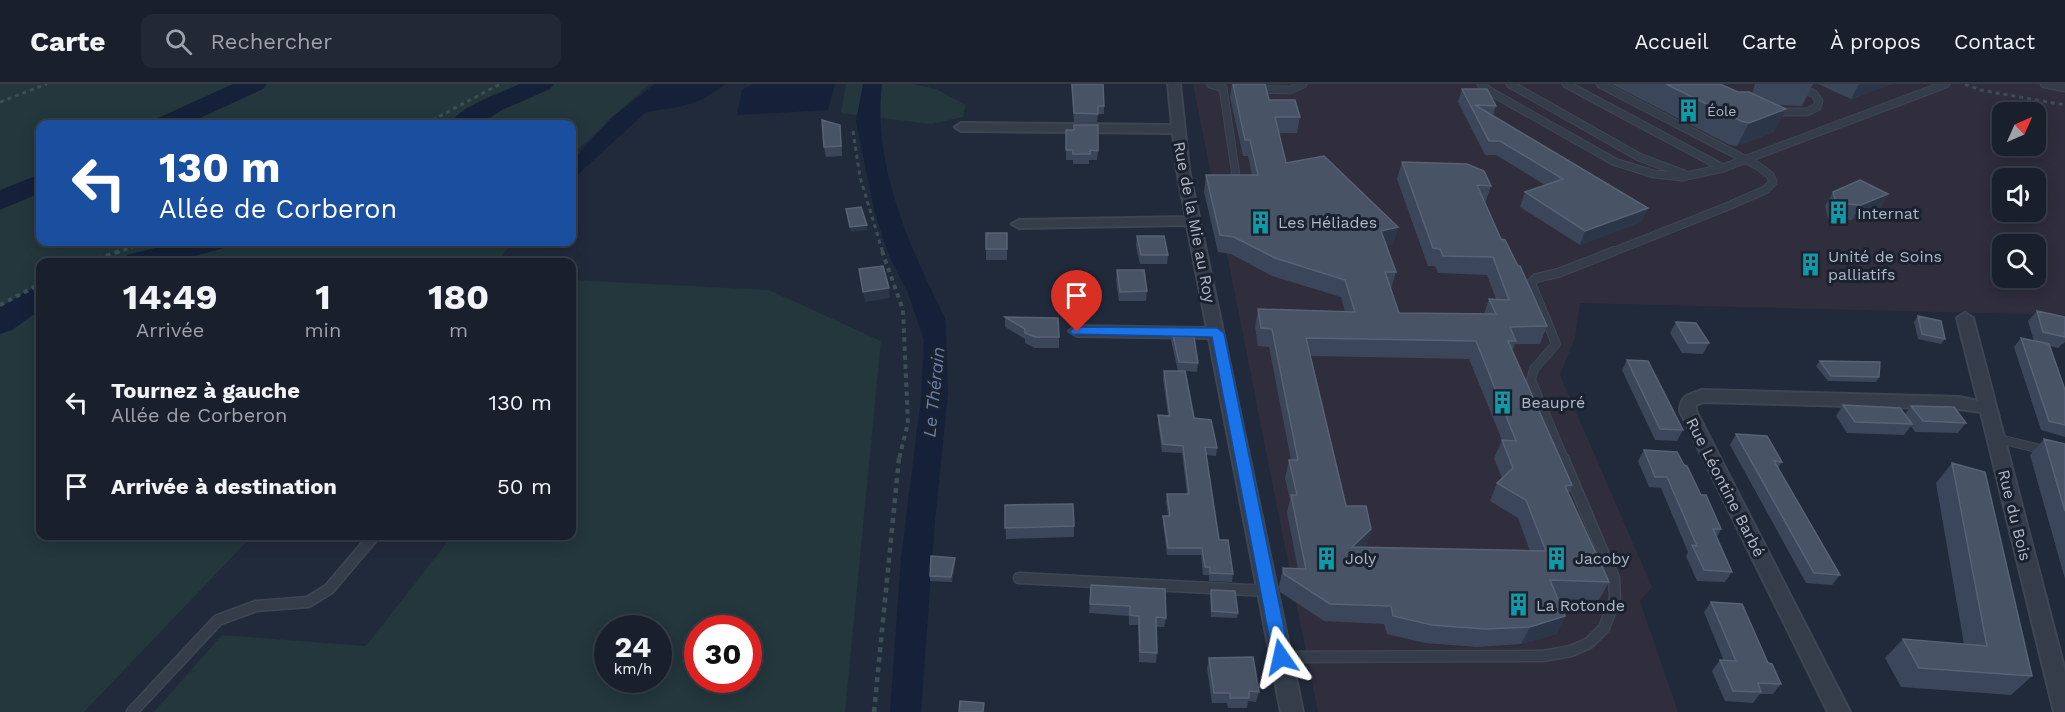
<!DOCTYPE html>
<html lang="fr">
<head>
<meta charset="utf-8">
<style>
  :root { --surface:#19202c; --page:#222834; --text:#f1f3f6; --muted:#9fa3a9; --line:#373e48 }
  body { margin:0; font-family:"Work Sans",sans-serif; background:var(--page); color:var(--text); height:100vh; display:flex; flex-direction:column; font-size:22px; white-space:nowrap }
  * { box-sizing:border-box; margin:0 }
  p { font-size:20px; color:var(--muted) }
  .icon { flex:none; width:33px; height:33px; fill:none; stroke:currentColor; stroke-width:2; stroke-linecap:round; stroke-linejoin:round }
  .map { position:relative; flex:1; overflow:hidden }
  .panel { position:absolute; left:36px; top:174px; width:540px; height:282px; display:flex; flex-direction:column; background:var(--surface); border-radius:12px; box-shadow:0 3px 15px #0003,0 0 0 2px var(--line) }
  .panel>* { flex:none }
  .banner { position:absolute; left:36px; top:36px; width:540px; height:126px; border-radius:12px; box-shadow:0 3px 15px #0003,0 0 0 2px var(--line); background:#1a4fa0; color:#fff; overflow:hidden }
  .needle { width:39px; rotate:45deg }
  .tools { position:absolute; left:1992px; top:18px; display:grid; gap:12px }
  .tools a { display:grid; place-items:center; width:54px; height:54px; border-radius:12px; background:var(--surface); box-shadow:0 3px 15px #0003,0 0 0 2px var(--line); font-size:30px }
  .speed { position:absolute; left:594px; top:531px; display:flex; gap:12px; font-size:30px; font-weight:700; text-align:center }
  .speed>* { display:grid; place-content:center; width:78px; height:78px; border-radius:50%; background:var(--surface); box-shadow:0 3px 15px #0003,0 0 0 2px var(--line); line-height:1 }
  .speed small { font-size:15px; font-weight:400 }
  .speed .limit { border:9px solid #d22; background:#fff; color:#111 }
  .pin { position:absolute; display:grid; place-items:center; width:51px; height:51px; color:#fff; margin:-62px -26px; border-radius:50% 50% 50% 0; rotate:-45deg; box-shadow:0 0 6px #0007 }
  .pin .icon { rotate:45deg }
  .me { position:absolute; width:66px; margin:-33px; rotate:349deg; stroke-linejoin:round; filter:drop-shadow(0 0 4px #0008) }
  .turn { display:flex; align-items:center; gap:21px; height:126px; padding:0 24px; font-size:27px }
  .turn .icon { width:78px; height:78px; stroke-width:2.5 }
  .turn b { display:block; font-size:42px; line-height:51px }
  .eta { display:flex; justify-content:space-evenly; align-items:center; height:102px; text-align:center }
  .eta b { font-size:36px; font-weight:700; line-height:42px }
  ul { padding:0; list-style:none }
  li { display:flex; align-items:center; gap:18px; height:84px; padding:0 24px }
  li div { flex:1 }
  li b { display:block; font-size:22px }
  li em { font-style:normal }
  header { display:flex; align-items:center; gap:36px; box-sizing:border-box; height:84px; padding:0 30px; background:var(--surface); border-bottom:2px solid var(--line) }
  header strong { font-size:28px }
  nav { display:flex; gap:33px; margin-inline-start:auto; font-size:21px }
  .search { width:420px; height:54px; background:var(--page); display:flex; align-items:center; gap:15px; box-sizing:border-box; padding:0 21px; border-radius:12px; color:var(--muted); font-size:22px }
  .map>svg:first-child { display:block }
</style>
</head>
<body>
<header>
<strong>Carte</strong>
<div class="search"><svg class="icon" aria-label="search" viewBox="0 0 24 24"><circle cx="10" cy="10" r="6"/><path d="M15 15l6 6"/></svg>Rechercher</div>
<nav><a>Accueil</a><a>Carte</a><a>À propos</a><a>Contact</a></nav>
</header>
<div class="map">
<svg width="2065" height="628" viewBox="0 0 2065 628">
  <rect width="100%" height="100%" fill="#212a3b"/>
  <path fill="#302d3c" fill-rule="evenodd" d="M1193 0H2065V231L1580 219 1575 254 1560 291 1652 503 1640 517 1678 628H1318ZM2002 28H2036V62H2002ZM2002 94H2036V128H2002ZM2002 160H2036V194H2002Z"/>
  <path fill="#23373c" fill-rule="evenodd" d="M0 0H649L572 71V40H40V158H512L498 178H40V452H252L84 628H0Z
    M846 0H913L936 5 966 21 963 33 931 40 841 29Z
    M572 196 769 206 881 257 845 628H154L222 551 366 562 452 452H572ZM658 544V596H608V544ZM748 544V596H698V544Z"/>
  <path fill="#152139" d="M655 0H726L701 16 679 23 646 28 572 96V77L612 33Z
    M753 0H835L828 26 737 31 742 6Z
    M863 0H882C872 80 910 164 945 234L946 243 948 309 935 437 921 628H890L901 474 921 314 924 256 908 209 890 174 875 130 856 37Z"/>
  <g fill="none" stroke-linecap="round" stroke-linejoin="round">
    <path fill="#152139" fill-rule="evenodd" d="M233 0H267L263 5 187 40H154L158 34Z
      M520 0H554L550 5 502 26 480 40H449C461 22 499 9 520 0Z
      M40 90V109L0 126V106Z
      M179 158H228L224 164 172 178H122L127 171Z
      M40 203V226L12 246 0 250V223L29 206Z"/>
    <defs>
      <path id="service-far2" d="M1210 0 1223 4 1236 92
        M1481 0 1491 8 1615 78 1654 90 1682 93 1723 84 1946 0
        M1510 0 1639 73 1684 90
        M1566 0 1723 84
        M1600 0 1758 82 1770 91 1773 98 1765 106 1726 123 1610 169
        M2044 0 2065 4
        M1256 5 1290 6 1303 0
        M1775 28H1807L1817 23 1819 17 1814 10 1794 0"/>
      <path id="service-far1" d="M1995 354 2065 371
        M1564 375 1531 296 1534 285 1556 260 1531 199 1536 194 1558 189 1614 167"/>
      <path id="service" d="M1019 494 1268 507
        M1282 573 1543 572 1571 567 1589 559 1604 544 1615 515 1614 494 1563 374
        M132 628 218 536 256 522 308 518 329 505 374 452"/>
      <path id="minor" d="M1168 0H1180L1189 86 1303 628H1281L1209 254 1077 252 1069 247 1077 242 1207 244 1187 141 1019 144 1012 140 1019 136 1186 133 1177 86 1173 49 961 47 955 43 961 39 1172 41Z
        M1965 229 1973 234 2065 587V628H2054L1981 328 1959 325 1704 318 1696 321V327L1850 628H1828L1680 327C1680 312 1689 310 1702 306L1959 313 1978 317 1957 234Z"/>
    </defs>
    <use href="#service-far2" stroke="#3e4654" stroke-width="9"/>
    <use href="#service-far1" stroke="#3e4654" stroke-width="10"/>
    <use href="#service" stroke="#3e4654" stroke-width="13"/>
    <use href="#minor" stroke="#3e4654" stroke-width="4"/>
    <path stroke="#3c5054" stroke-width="3" stroke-dasharray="4 4" stroke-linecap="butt" d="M1965 0 1980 6 2065 21
      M0 18 47 0
      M425 40 500 0
      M853 47 860 93 883 169
      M116 169 146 158"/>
    <path stroke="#3c5054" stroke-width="4" stroke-dasharray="4.5 4.5" stroke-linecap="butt" d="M882 167 903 226 908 339 899 375
      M89 178 120 167
      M0 221 40 200"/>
    <path stroke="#3c5054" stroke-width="4.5" stroke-dasharray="5 5" stroke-linecap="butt" d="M874 628 899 374"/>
    <use href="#service-far2" stroke="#353d4b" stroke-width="7"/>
    <use href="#service-far1" stroke="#353d4b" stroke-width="8"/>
    <use href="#service" stroke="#353d4b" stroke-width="10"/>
    <use href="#minor" fill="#353d4b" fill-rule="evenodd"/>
  </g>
  <path fill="#3c465a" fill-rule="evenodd" d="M1071 0H1086L1104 22V30H1098L1097 38H1074Z
    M1232 0H1265L1269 16 1300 33 1297 49H1279L1286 79 1398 143 1393 160 1386 162 1396 188 1391 205 1399 229 1484 230 1489 215H1496L1487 191 1438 189 1435 182H1428L1397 95 1402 78 1491 102 1485 119 1501 155 1547 242 1540 260H1515L1512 268 1572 401 1569 409 1609 498 1599 516 1558 515 1565 532 1556 550 1521 560 1477 563 1425 559 1387 550 1384 540 1324 537 1280 508 1279 502 1283 484 1298 485 1287 429 1290 415 1285 394 1289 376H1291L1269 263 1258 262 1255 243 1258 225 1345 228 1341 213 1272 192 1231 170 1218 168 1204 108 1206 91H1252L1248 72H1243L1230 13ZM1310 272 1469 275 1502 356 1494 374 1502 394 1497 399 1490 417 1518 434 1530 467 1365 463 1371 445 1346 422Z
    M1611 0H1720L1738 8 1752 10 1755 0H1813L1802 22 1778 21 1774 48 1737 62 1730 61Z
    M1818 0H1891L1851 15Z
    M1462 5 1496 22 1493 32 1648 124 1641 138 1580 161 1520 123 1525 108 1545 101 1496 71H1485L1458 18Z
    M1066 46 1098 67 1097 76H1089V80H1073V76H1066Z
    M841 51 842 72 826 73 824 63Z
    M1833 108 1888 110 1880 124 1852 136 1828 134 1825 122Z
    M1007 149V176H986V165Z
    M1137 152 1168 171 1167 180H1140L1136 162Z
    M1117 186 1147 207 1146 217H1119L1116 196Z
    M2037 227 2065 233V258L2063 260H2062L2058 264 2050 262 2065 306V353L2041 346 2014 263 2021 254 2034 257 2028 237Z
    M1918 232 1945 255 1941 260 1918 255 1914 238Z
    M1005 233 1059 253V264H1035L1025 259V255L1005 243Z
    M1676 238 1709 259 1703 270 1682 269 1670 249Z
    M1172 247 1198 279 1197 288 1186 287 1194 334 1217 364 1216 372 1206 371 1219 456 1233 490 1232 498 1209 497V491H1203L1201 471H1167L1163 439V432H1168L1166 418 1167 410H1187L1182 369 1162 368 1158 339V331L1168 332 1163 295 1164 287H1178L1171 256Z
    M1627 276 1683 346 1677 357 1655 356 1622 286Z
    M1820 277 1879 293 1876 298 1828 297 1816 282Z
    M1843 321 1905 330 1911 322 1966 339 1958 349 1915 348 1911 342 1904 351 1847 349 1836 332Z
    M1736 350 1782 378 1778 384 1840 491 1832 501 1806 499 1730 361Z
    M2044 355 2065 360V495L2030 371Z
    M1644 366 1684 381 1721 445 1717 453 1732 488 1725 498 1697 497 1686 472 1688 468 1661 404 1649 403 1638 377Z
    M1952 379 2032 592 2011 611 1901 603 1885 574 1903 555 1964 560 1936 399Z
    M1005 421 1074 442V453L1006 455Z
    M955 474V479L952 498 930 497V492Z
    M1091 501 1166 534 1164 543H1156L1157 569 1156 579 1139 578 1138 541H1129V532L1089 529Z
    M1211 506 1238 529 1237 534 1211 533 1210 511Z
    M1711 518 1768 579 1781 600 1773 610H1760L1753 619 1725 617 1712 587 1720 576 1724 577 1704 528Z
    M1209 574 1259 608 1256 618 1248 617 1247 624H1228L1227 619H1212L1207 584Z"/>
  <path fill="#2c3649" d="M1859 0H1891L1851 15Z
    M1786 25 1774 48 1737 62 1749 39Z
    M1888 110 1880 124 1852 136 1861 121Z
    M1648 124 1641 138 1580 161 1585 147Z
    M867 141V146L851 148 850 143Z
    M1398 143 1393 160 1376 164 1381 147Z
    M889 204 890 214 865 218 863 208Z
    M1371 445 1365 463H1352Z
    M955 474V479L952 498 951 493Z
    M1565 532 1556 550 1521 560 1530 543Z"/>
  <path fill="#485366" stroke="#586275" stroke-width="1.5" fill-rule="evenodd" d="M1072 0H1103L1104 22H1098V30L1074 29Z
    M1233 0H1265L1269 16H1295L1300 33H1275L1286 79 1324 72 1398 143 1381 147 1396 188H1385L1399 229 1496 230 1489 215 1509 216 1493 173 1443 172 1440 165 1433 164 1402 78 1467 80 1484 87 1491 102 1477 101 1501 155 1505 156 1518 182H1520L1547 242 1510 243 1516 257H1508L1572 401 1565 402 1609 498 1550 496 1565 532 1530 543 1485 545 1432 541 1393 532 1391 522 1330 520 1284 490 1283 484 1306 485 1291 411H1297L1289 376H1298L1272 245 1261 244 1258 225 1355 228 1345 196 1275 174 1234 153 1220 151 1206 91H1258L1250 56H1245ZM1306 254 1476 257 1516 357 1502 356 1513 384 1497 399 1526 416 1546 467 1352 463 1371 445 1366 422H1346Z
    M1666 0H1720L1738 8H1749L1786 25 1749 39 1741 37Z
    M1462 5H1487L1496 22 1475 21 1648 124 1585 147 1525 108 1563 95 1500 57H1489Z
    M822 36 840 41 841 62 824 63Z
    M1074 41H1098V67L1090 66V70H1073V66H1066V46H1074Z
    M1860 96 1888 110 1861 121 1836 119 1833 108Z
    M861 123 867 141 850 143 846 125Z
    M986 149H1007V165H986Z
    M1137 152H1164L1168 171H1141Z
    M883 182 889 204 863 208 859 185Z
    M1117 186H1144L1147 207 1120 208Z
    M2037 227 2065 233V253L2043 248Z
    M1918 232 1941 237 1945 255 1922 250Z
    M1005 233 1058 234 1059 253H1035L1025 249V245Z
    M1676 238 1696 239 1709 259H1688Z
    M1172 247H1193L1198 279 1179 278Z
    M2021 254 2049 260 2065 306V341L2049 337Z
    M1627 276 1648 277 1683 346 1660 345Z
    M1820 277 1880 278 1879 293 1831 292Z
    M1164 287H1185L1194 334 1211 336 1217 364 1205 363 1219 456H1228L1233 490 1210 489V483H1205L1202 464H1168L1163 432H1170L1167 410H1189L1183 362 1163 360 1158 331 1170 332Z
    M1843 321 1900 324 1912 340 1855 338Z
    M1911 322 1954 323 1966 339 1923 337Z
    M1736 350 1767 352 1782 378 1774 377 1840 491 1814 489Z
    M2044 355 2065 360V427Z
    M1644 366 1677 368 1684 381 1687 382 1701 411H1706L1721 445H1713L1732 488 1704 486 1692 461 1697 462 1667 393H1655Z
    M1952 379 1985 388 2032 592 1919 584 1903 555 1987 562Z
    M1073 420 1074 442 1005 444V421Z
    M931 472 955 474 951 493 930 492Z
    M1091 501 1165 505 1166 534 1156 533 1157 569 1140 568 1139 532 1130 531V522L1090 520Z
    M1211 506 1235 507 1238 529 1212 527Z
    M1711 518 1742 520 1768 579 1772 580 1781 600 1758 599 1761 608 1733 607 1720 576 1736 577Z
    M1253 573 1259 608 1249 607V614H1230V609H1214L1209 574Z
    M960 617 984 619 983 628H959Z"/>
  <path fill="#1a73e8" stroke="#114b97" stroke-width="1.5" d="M1077 243 1217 244 1224 249 1290 573 1287 578 1281 580 1275 578 1273 573 1212 253 1072 250 1070 248 1072 245Z"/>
  <defs>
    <symbol id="building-bare" viewBox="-9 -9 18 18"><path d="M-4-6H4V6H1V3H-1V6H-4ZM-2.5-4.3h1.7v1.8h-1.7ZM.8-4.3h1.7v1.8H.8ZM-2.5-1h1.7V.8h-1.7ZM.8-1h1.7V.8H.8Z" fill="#0f9aa8" stroke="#1a2230" stroke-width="2.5" paint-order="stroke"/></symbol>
  </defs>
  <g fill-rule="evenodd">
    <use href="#building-bare" x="1672" y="10" width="33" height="33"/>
    <use href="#building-bare" x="1822" y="112" width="33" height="33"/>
    <use href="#building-bare" x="1244" y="122" width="33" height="33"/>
    <use href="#building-bare" x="1794" y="164" width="33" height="33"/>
    <use href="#building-bare" x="1486" y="302" width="33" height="33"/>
    <use href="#building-bare" x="1310" y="458" width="33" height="33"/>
    <use href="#building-bare" x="1540" y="458" width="33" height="33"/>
    <use href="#building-bare" x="1502" y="504" width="33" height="33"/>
  </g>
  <g text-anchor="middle" stroke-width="6" stroke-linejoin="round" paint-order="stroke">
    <g font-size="14" fill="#b0b7c7" stroke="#1a2230" text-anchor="start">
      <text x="1707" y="32">Éole</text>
    </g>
    <g font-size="16" fill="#b0b7c7" stroke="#1a2230" text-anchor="start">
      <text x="1857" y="135">Internat</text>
      <text x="1278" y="144">Les Héliades</text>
      <text x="1828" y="178">Unité de Soins<tspan x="1828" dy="18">palliatifs</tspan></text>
      <text x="1521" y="324">Beaupré</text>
      <text x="1345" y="480">Joly</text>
      <text x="1575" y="480">Jacoby</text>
      <text x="1536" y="527">La Rotonde</text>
    </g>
    <g font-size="16" fill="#b0b7c7" stroke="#1a2230">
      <text transform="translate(1195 138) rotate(79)" y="6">Rue de la Mie au Roy</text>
      <text transform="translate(1726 403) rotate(63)" y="6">Rue Léontine Barbé</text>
      <text transform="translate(2015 431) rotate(76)" y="6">Rue du Bois</text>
    </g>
    <g font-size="18" font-style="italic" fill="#687ea7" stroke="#1a2230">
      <text transform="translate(934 308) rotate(-84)" y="6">Le Thérain</text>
    </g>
  </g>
</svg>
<div class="tools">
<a><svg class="needle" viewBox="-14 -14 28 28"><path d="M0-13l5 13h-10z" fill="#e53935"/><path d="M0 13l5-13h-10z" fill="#9fa3a9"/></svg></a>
<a><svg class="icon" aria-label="sound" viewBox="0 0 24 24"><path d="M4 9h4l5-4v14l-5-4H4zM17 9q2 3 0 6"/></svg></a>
<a><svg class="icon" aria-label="search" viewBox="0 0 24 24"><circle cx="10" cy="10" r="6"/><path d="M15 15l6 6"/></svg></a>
</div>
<div class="speed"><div>24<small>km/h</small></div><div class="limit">30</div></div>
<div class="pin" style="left:1077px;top:248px;background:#d93025"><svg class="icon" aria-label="arrive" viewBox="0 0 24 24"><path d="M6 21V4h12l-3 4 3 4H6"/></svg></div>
<svg class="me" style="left:1281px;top:573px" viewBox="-20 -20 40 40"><path d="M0-17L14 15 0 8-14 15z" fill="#1a73e8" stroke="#fff" stroke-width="4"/></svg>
<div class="banner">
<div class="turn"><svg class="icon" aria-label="left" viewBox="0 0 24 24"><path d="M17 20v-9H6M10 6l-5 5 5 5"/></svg><div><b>130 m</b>Allée de Corberon</div></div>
</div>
<section class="panel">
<div class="eta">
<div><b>14:49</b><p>Arrivée</p></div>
<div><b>1</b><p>min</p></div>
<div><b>180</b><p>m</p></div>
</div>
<ul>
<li><svg class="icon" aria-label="left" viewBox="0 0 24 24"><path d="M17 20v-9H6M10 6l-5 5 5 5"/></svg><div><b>Tournez à gauche</b><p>Allée de Corberon</p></div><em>130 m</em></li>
<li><svg class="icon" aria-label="arrive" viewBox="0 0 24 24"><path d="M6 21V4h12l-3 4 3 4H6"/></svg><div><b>Arrivée à destination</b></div><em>50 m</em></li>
</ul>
</section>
</div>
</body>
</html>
